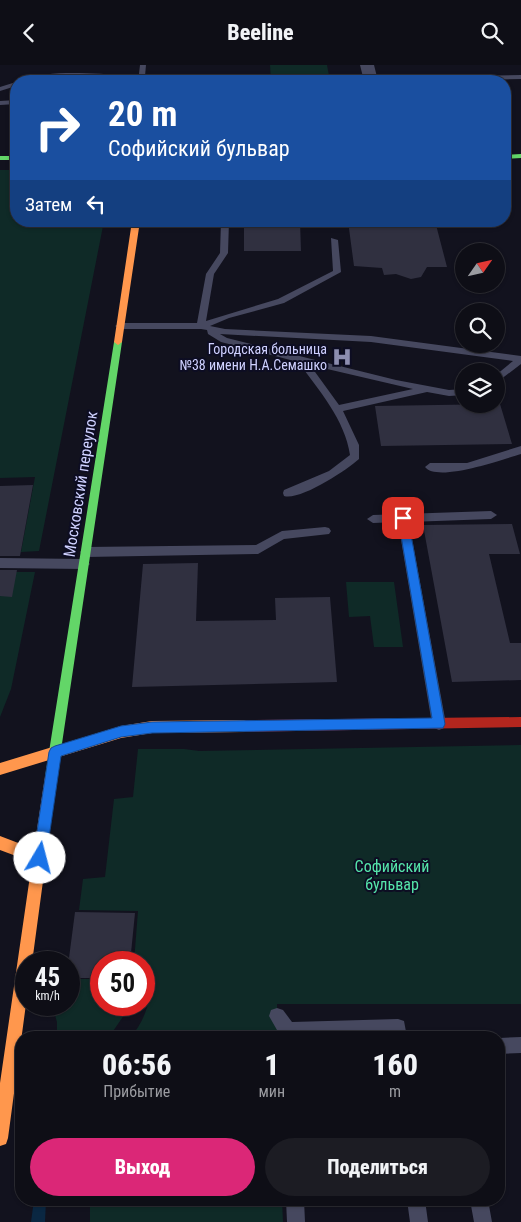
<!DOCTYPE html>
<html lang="ru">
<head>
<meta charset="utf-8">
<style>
  :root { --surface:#0e0e16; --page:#1c1c23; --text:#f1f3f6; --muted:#9b9ca1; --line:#2e2e35; --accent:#db2777 }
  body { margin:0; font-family:"Roboto Condensed",sans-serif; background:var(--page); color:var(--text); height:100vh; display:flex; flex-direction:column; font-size:19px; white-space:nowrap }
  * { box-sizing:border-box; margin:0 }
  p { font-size:16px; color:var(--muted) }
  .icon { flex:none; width:28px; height:28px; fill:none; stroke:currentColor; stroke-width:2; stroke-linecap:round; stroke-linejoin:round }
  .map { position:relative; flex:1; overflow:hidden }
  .details { position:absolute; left:15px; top:966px; width:490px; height:175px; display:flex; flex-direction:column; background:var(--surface); border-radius:20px; box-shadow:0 1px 4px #0004,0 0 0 1px var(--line) }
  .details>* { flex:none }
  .hud { position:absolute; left:10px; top:10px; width:501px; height:152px; border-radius:20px; box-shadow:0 1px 4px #0004,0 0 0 1px var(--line); background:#1a4fa0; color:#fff; overflow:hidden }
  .needle { width:32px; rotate:56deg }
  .buttons { position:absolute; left:455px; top:178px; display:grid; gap:10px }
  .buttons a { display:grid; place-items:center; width:50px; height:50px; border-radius:50%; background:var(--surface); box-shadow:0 1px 4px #0004,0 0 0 1px var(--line); font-size:25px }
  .speed { position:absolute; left:15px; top:886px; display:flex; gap:10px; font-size:25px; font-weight:700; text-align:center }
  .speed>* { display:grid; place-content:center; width:65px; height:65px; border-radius:50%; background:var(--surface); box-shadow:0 1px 4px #0004,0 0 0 1px var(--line); line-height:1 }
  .speed small { font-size:12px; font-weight:400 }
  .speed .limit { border:8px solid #d22; background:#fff; color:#111 }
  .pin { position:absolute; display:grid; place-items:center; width:42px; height:42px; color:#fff; margin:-21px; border-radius:10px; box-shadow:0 2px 8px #0006 }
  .me { position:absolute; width:55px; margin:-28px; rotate:8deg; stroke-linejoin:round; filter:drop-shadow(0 0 4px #0008) }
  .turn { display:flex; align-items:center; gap:18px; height:105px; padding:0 15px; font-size:22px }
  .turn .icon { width:65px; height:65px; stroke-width:2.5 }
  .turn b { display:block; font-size:35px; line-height:42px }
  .then { display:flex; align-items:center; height:48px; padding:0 15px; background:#0003; gap:10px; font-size:19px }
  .eta { display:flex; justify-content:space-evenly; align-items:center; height:85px; text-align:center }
  .eta b { font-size:30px; font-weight:800; line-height:35px }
  .button { display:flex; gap:10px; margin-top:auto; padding:10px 15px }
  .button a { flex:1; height:58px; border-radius:30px; background:var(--accent); color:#fff; font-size:20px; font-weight:800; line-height:58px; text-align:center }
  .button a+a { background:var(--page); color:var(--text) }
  header { display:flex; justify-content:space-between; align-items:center; height:65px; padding:0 15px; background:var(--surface); font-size:22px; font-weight:800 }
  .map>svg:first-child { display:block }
</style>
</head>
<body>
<header><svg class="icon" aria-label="back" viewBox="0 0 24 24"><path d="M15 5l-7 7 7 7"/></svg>Beeline<svg class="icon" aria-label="search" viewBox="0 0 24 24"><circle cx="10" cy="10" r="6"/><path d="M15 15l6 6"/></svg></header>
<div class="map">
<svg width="521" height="1157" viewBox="0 0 521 1157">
  <rect width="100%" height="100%" fill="#12121e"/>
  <path fill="#0f2a27" d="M270 0H327L330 16H271Z
    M0 105H16V156H104L39 486 21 487 35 412 0 413Z
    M0 507H35L11 624 0 652Z
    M346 517H394L403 582H374L370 551 349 552Z
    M521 680V939H277V972H131C144 956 149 941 151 921L144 920V898L134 897 138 846 79 845 83 814 105 812 114 734 133 732 138 684H184L199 686Z
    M69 914H101V940H131L109 972H57V957L52 940H69Z
    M90 1135H282L283 1157H90Z"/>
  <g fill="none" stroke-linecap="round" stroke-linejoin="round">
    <path fill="#0a2742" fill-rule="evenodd" d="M34 1135H46L45 1157H31Z"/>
  </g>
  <path fill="#303040" d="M244 156H300L301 186H244Z
    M348 156H435L447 202H427L421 212 411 214 396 209 384 210 382 203 354 201Z
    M500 339 512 379 381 381 375 341Z
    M33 420 20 491H0V421Z
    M512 459 520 489H489L510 578H521V615L452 617 423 460Z
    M198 498 196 556 276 555 275 533 330 532 337 617 132 622 143 499Z
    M0 505H17L12 532 0 531Z
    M75 847 135 848 130 898H101V913H69V893Z"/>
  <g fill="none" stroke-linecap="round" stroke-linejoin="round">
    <path fill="#46485f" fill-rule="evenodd" d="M140 0H146L145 11 139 13 145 16 85 12 26 16C51 1 110 12 139 9Z
      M521 10V14L450 16 469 11Z
      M16 17V21L0 26V22Z
      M16 35V39L0 40V36Z
      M221 156H229L228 188 214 209 206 256 278 234 333 206 331 173 338 175 341 207 284 238 229 253 210 261 225 264 371 271 521 291V299L496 318V310L513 296 371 277 220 269 227 273 396 315 449 325 464 324V330L449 331 427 327 343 346 359 380V394C347 405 300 436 284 431L283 428 284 425 329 406 350 390C345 355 319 325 298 297L221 277 208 269 207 265 201 264H120L115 261 120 258H197L206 209 220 188ZM310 300 413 324 339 340Z
      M521 381V389C504 394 437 418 425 402L430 398H467Z
      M491 446 497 450 491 454 409 457 446 659 444 663 439 665 434 663 432 659 398 457 373 458 367 454 373 450Z
      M325 462 329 463 331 466 329 469 284 474 258 489 86 492 80 487 86 482 256 480 282 466Z
      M0 493 84 494 90 499 84 504 0 503Z
      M277 943 283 945 292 957 398 954 404 956 407 972H391V970L281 972 269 951 271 945Z
      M521 972V988L499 989V973Z
      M286 1135H304L305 1157H287Z
      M407 1135H425L428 1157H410Z
      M470 1135H488L492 1157H474Z"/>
    <path fill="#46485f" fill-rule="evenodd" d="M360 0H374L378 16H364Z"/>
    <path fill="#63d668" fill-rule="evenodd" d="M521 89V93L505 94V90Z
      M0 91H16V95H0Z
      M118 274 122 277 57 712 55 716 51 718 47 716 45 712 114 277Z"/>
    <path fill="#ff974d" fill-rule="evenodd" d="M132 156H140L122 277 118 280 114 277Z
      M246 655 250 657 252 661 250 665 246 667 152 668 121 673 0 710V698L121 661 152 656Z
      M51 706 55 708 57 712 32 898H26V939L8 1073 6 1079 0 1081V1018L32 797 0 785V771L34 784 45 712 47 708Z"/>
    <path fill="#b3261e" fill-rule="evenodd" d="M521 652V662L246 667 242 665 240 661 242 657 246 655Z"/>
  </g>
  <path fill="#1a73e8" stroke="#114b97" d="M403 449 408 453 445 659 443 663 152 668 121 672 61 691 46 793 45 798 40 800 35 798 33 793 49 687 51 683 55 681 121 661 152 657 432 653 398 453Z"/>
  <defs>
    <symbol id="hospital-bare" viewBox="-9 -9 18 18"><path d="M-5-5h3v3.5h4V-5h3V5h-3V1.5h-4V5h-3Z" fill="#8d8eb0" stroke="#0d0d23" stroke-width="2.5" paint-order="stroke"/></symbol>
  </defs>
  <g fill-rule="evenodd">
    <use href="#hospital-bare" x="328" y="278" width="28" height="28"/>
  </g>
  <g text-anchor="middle" stroke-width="4" stroke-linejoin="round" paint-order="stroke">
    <g font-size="14" fill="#cfd1ff" stroke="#0d0d23" text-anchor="end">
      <text x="327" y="289">Городская больница<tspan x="327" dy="16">№38 имени Н.А.Семашко</tspan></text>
    </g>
    <g font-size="16" fill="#cfd1ff" stroke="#0d0d23">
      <text transform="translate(80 419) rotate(-81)" y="6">Московский переулок</text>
    </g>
    <g font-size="16" fill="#55e5aa" stroke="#0d0d23">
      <text x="392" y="807">Софийский<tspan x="392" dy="18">бульвар</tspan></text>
    </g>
  </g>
</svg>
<div class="buttons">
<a><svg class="needle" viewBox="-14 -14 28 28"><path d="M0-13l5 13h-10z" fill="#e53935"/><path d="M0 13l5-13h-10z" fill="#9b9ca1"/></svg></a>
<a><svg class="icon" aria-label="search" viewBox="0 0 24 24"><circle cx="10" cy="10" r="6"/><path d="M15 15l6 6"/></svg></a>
<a><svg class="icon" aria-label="layers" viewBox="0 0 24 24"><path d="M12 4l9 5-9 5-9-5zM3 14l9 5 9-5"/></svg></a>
</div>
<div class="speed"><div>45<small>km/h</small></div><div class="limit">50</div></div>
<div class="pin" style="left:403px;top:453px;background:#d93025"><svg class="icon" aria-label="arrive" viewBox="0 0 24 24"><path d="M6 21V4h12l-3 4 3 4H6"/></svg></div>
<svg class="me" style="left:40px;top:793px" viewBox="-20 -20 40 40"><circle r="19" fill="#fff"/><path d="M0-13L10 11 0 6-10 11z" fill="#1a73e8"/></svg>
<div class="hud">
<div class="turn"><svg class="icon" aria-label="right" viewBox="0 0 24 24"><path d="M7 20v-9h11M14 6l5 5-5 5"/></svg><div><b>20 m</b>Софийский бульвар</div></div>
<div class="then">Затем<svg class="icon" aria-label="left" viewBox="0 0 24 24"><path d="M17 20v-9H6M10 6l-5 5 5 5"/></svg></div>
</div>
<section class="details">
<div class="eta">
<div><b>06:56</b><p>Прибытие</p></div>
<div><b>1</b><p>мин</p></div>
<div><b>160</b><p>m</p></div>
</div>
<div class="button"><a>Выход</a><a>Поделиться</a></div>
</section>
</div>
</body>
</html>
